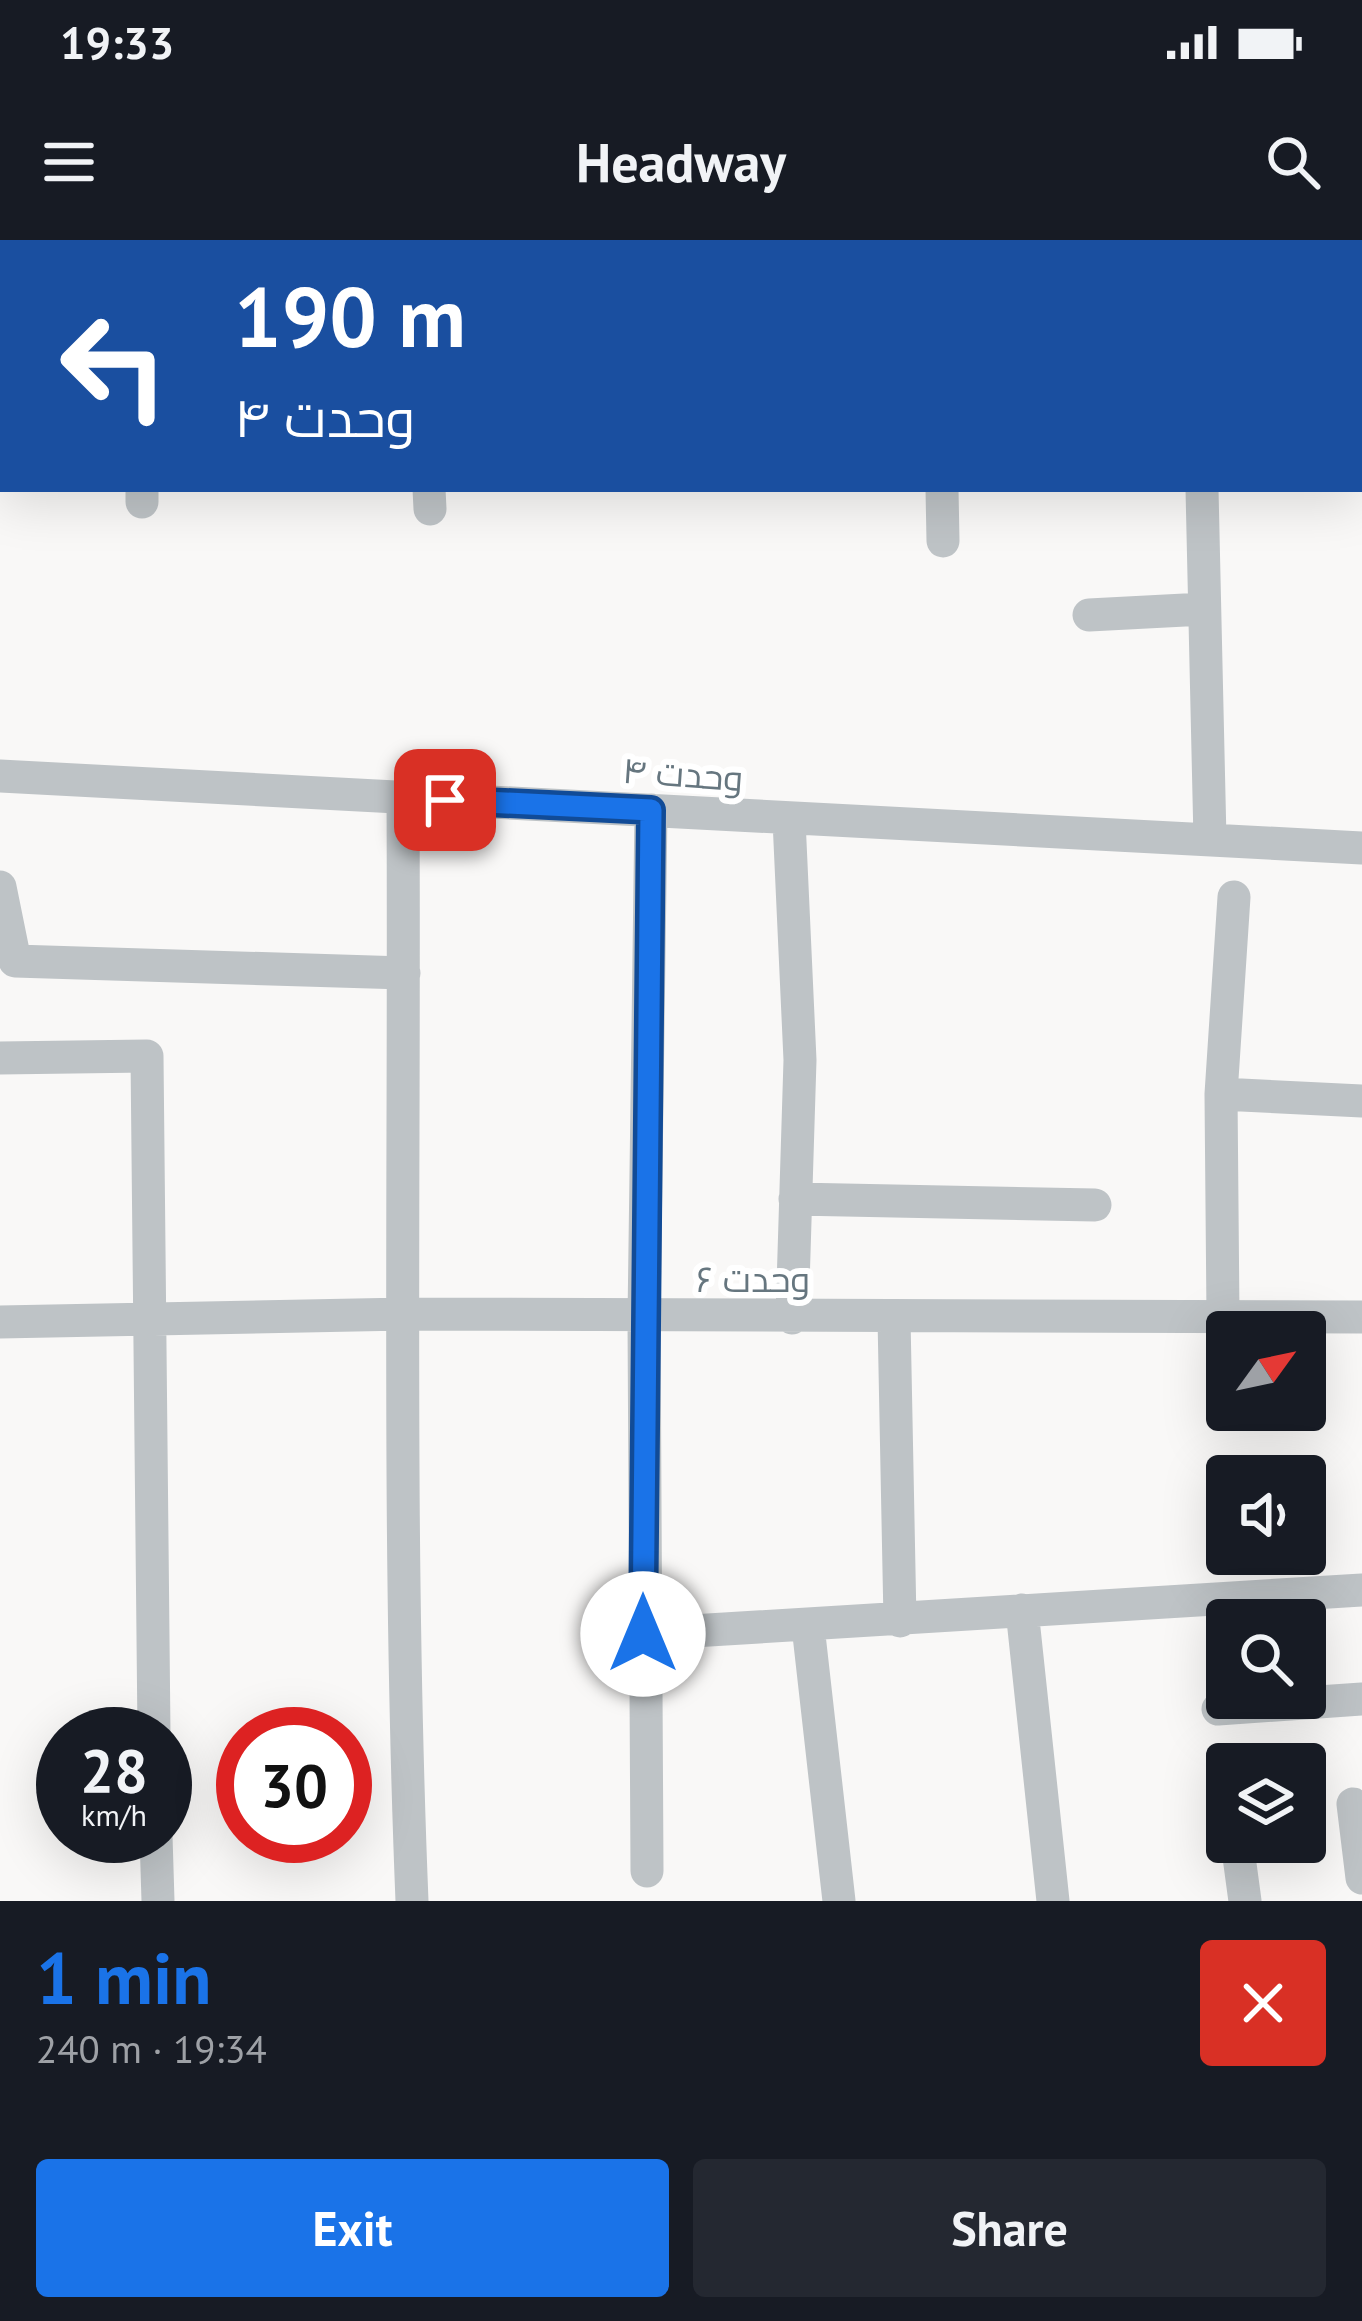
<!DOCTYPE html>
<html lang="en">
<head>
<meta charset="utf-8">
<style>
  :root { --surface:#171b24; --page:#242831; --text:#f1f3f6; --muted:#9ea1a6; --accent:#1a73e8 }
  body { margin:0; font-family:"PT Sans",Cairo,sans-serif; background:var(--page); color:var(--text); height:100vh; display:flex; flex-direction:column; font-size:45px; white-space:nowrap }
  * { box-sizing:border-box; margin:0 }
  p { font-size:39px; color:var(--muted) }
  .icon { flex:none; width:66px; height:66px; fill:none; stroke:currentColor; stroke-width:2; stroke-linecap:round; stroke-linejoin:round }
  .map { position:relative; height:1661px; overflow:hidden }
  .sheet { display:flex; flex-direction:column; background:var(--surface); flex:1 }
  .sheet>* { flex:none }
  .guide { position:absolute; left:0px; top:0px; width:1362px; height:252px; box-shadow:0 12px 48px #0002; background:#1a4fa0; color:#fff; overflow:hidden }
  .needle { width:78px; rotate:57deg }
  .fabs { position:absolute; left:1206px; top:1071px; display:grid; gap:24px }
  .fabs a { display:grid; place-items:center; width:120px; height:120px; border-radius:12px; background:var(--surface); box-shadow:0 12px 48px #0002; font-size:60px }
  .speed { position:absolute; left:36px; top:1467px; display:flex; gap:24px; font-size:60px; font-weight:700; text-align:center }
  .speed>* { display:grid; place-content:center; width:156px; height:156px; border-radius:50%; background:var(--surface); box-shadow:0 12px 48px #0002; line-height:1 }
  .speed small { font-size:30px; font-weight:400 }
  .speed .limit { border:18px solid #d22; background:#fff; color:#111 }
  .pin { position:absolute; display:grid; place-items:center; width:102px; height:102px; color:#fff; margin:-51px; border-radius:24px; box-shadow:0 6px 18px #0006 }
  .me { position:absolute; width:132px; margin:-66px; rotate:0deg; stroke-linejoin:round; filter:drop-shadow(0 0 9px #0008) }
  .turn { display:flex; align-items:center; gap:42px; height:252px; padding:0 36px; font-size:54px }
  .turn .icon { width:156px; height:156px; stroke-width:2.5 }
  .turn b { display:block; font-size:84px; line-height:102px }
  .round { display:grid; place-items:center; flex:none; width:126px; height:126px; border-radius:12px; background:var(--page) }
  .overview { display:flex; align-items:center; justify-content:space-between; height:204px; padding:0 36px }
  h1 { font-size:72px; font-weight:800; line-height:90px; color:var(--accent) }
  .primary-button { display:flex; gap:24px; margin-top:auto; padding:24px 36px }
  .primary-button a { flex:1; height:138px; border-radius:12px; background:var(--accent); color:#fff; font-size:48px; font-weight:800; line-height:138px; text-align:center }
  .primary-button a+a { background:var(--page); color:var(--text) }
  .status { display:flex; justify-content:space-between; align-items:center; height:84px; padding:0 60px; background:var(--surface); direction:ltr }
  .status svg { height:33px; fill:currentColor }
  header { display:flex; justify-content:space-between; align-items:center; height:156px; padding:0 36px; background:var(--surface); font-size:54px; font-weight:800 }
  .map>svg:first-child { display:block }
</style>
</head>
<body>
<div class="status"><b>19:33</b><svg viewBox="0 0 49 12"><path d="M0 12V9h3v3zM5 12V6h3v6zM10 12V3h3v9zM15 12V0h3v12zM26 1h20v11H26zM47 4h2v5h-2z"/></svg></div>
<header><svg class="icon" aria-label="menu" viewBox="0 0 24 24"><path d="M4 6h16M4 12h16M4 18h16"/></svg>Headway<svg class="icon" aria-label="search" viewBox="0 0 24 24"><circle cx="10" cy="10" r="6"/><path d="M15 15l6 6"/></svg></header>
<div class="map">
<svg width="1362" height="1661" viewBox="0 0 1362 1661">
  <rect width="100%" height="100%" fill="#f9f8f7"/>
  <g fill="none" stroke-linecap="round" stroke-linejoin="round">
    <path stroke="#bec3c6" stroke-width="33" d="M127 0V3
      M820 0V3
      M1197 0V3
      M1007 3 1069 0
      M0 61 3 60
      M142 249V262
      M429 249 430 269
      M942 249 943 301
      M1202 249 1210 600
      M1089 375 1204 369
      M0 536 1362 608
      M403 557C405 925 397 1293 412 1661
      M789 580 800 820 792 1078
      M0 647 15 721 404 733
      M1234 657 1221 854 1362 861
      M0 818 147 816 154 1494
      M1221 854 1223 1077
      M795 959 1095 965
      M894 1078 900 1381
      M0 1082 406 1074 1362 1077
      M1022 1370 1053 1661
      M808 1386 839 1661
      M643 1394 1362 1350
      M1218 1469 1362 1459
      M1353 1564 1362 1638
      M156 1596 158 1661
      M1237 1602 1245 1661
      M647 1631 644 1078 651 570"/>
  </g>
  <g fill="none" stroke-linecap="round" stroke-linejoin="round">
    <defs>
      <path id="route" d="M445 560 651 570 643 1394"/>
    </defs>
    <use href="#route" stroke="#114b97" stroke-width="30"/>
    <use href="#route" stroke="#1a73e8" stroke-width="21"/>
  </g>
  <g text-anchor="middle" stroke-width="12" stroke-linejoin="round" paint-order="stroke">
    <g font-size="36" fill="#66767f" stroke="#fff">
      <text transform="translate(683 534) rotate(4)" y="13">وحدت ۴</text>
      <text x="753" y="1052">وحدت ۶</text>
    </g>
  </g>
</svg>
<div class="fabs">
<a><svg class="needle" viewBox="-14 -14 28 28"><path d="M0-13l5 13h-10z" fill="#e53935"/><path d="M0 13l5-13h-10z" fill="#9ea1a6"/></svg></a>
<a><svg class="icon" aria-label="sound" viewBox="0 0 24 24"><path d="M4 9h4l5-4v14l-5-4H4zM17 9q2 3 0 6"/></svg></a>
<a><svg class="icon" aria-label="search" viewBox="0 0 24 24"><circle cx="10" cy="10" r="6"/><path d="M15 15l6 6"/></svg></a>
<a><svg class="icon" aria-label="layers" viewBox="0 0 24 24"><path d="M12 4l9 5-9 5-9-5zM3 14l9 5 9-5"/></svg></a>
</div>
<div class="speed"><div>28<small>km/h</small></div><div class="limit">30</div></div>
<div class="pin" style="left:445px;top:560px;background:#d93025"><svg class="icon" aria-label="arrive" viewBox="0 0 24 24"><path d="M6 21V4h12l-3 4 3 4H6"/></svg></div>
<svg class="me" style="left:643px;top:1394px" viewBox="-20 -20 40 40"><circle r="19" fill="#fff"/><path d="M0-13L10 11 0 6-10 11z" fill="#1a73e8"/></svg>
<div class="guide">
<div class="turn"><svg class="icon" aria-label="left" viewBox="0 0 24 24"><path d="M17 20v-9H6M10 6l-5 5 5 5"/></svg><div><b>190 m</b>وحدت ۴</div></div>
</div>
</div>
<section class="sheet">
<div class="overview"><div><h1>1 min</h1><p>240 m · 19:34</p></div><a class="round" style="background:#d93025;color:#fff"><svg class="icon" aria-label="close" viewBox="0 0 24 24"><path d="M6 6l12 12M18 6L6 18"/></svg></a></div>
<div class="primary-button"><a>Exit</a><a>Share</a></div>
</section>
</body>
</html>
